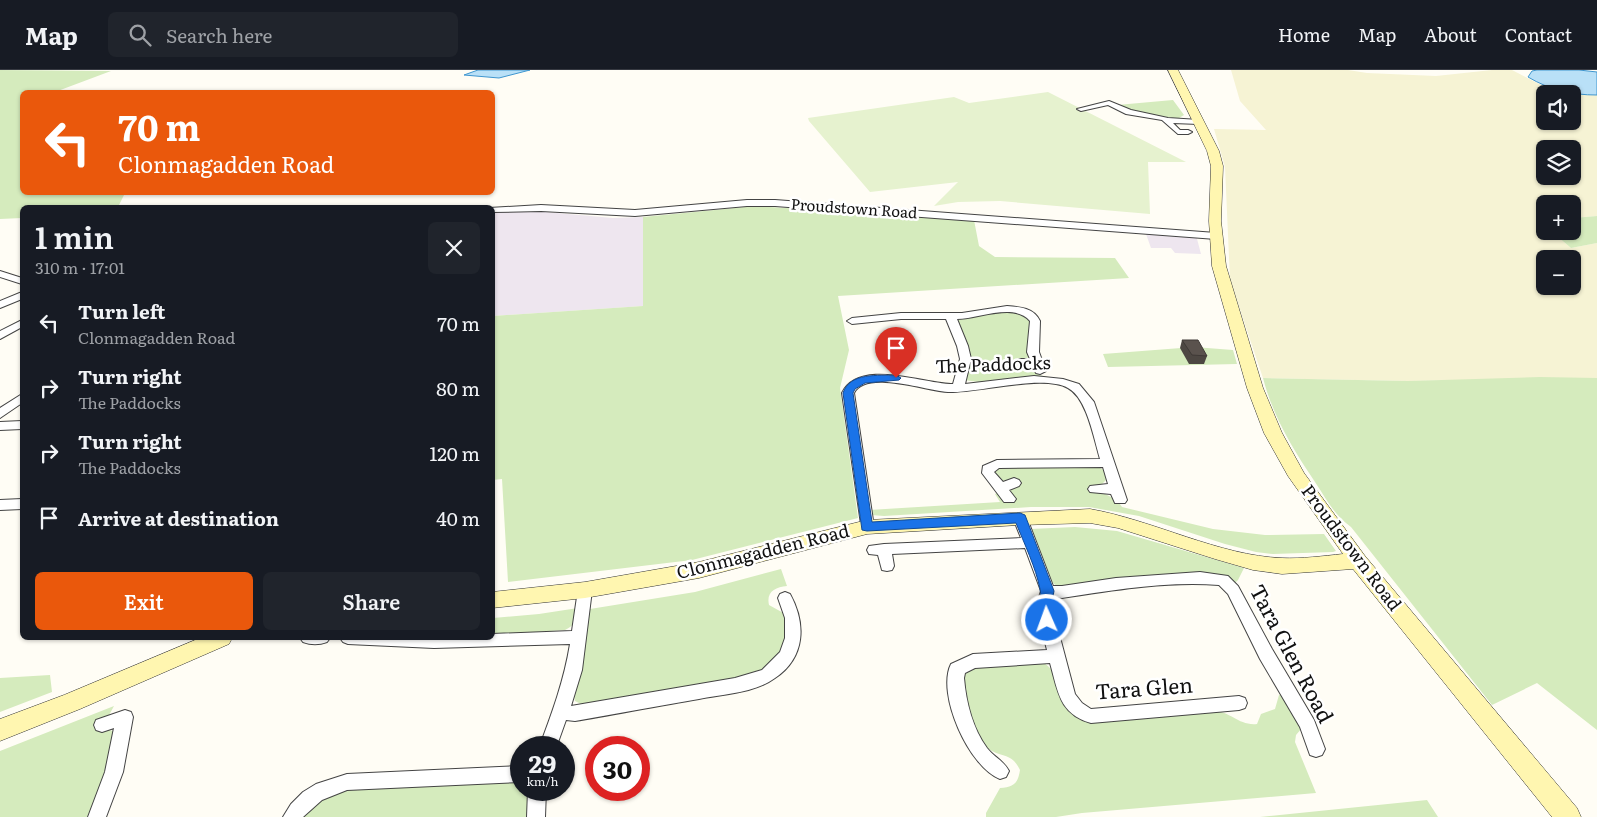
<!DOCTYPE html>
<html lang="en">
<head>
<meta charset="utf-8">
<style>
  :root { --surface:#171b24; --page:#20242c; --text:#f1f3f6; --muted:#9ea1a6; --line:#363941; --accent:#ea580c }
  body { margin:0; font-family:Literata,serif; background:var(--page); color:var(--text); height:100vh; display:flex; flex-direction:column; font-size:19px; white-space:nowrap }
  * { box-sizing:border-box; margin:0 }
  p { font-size:16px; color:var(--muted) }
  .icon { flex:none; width:28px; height:28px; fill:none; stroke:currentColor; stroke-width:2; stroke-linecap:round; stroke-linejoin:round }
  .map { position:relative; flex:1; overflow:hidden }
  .panel { position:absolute; left:20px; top:135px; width:475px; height:435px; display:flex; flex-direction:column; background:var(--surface); border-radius:8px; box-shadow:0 1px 4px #0004 }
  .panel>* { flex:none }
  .guide { position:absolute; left:20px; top:20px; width:475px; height:105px; border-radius:8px; box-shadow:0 1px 4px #0004; background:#ea580c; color:#fff; overflow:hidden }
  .buttons { position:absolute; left:1536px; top:15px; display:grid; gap:10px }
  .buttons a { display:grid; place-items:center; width:45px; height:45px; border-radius:8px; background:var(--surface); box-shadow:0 1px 4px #0004; font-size:25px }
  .speed { position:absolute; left:510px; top:666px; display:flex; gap:10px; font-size:25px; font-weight:700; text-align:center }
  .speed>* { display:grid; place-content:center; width:65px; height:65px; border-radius:50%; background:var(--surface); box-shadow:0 1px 4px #0004; line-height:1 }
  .speed small { font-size:12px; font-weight:400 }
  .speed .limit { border:8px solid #d22; background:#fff; color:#111 }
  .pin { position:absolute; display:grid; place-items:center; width:42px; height:42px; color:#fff; margin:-51px -21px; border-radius:50% 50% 50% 0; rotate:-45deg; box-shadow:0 0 5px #0007 }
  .pin .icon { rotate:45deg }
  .me { position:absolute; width:55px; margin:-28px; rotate:358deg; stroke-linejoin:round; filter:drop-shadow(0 0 4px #0008) }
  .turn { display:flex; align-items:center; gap:18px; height:105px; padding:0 15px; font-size:22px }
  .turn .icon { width:65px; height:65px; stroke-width:2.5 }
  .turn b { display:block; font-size:35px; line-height:42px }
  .round { display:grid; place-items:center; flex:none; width:52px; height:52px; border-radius:8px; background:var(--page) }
  .overview { display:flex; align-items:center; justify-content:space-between; height:85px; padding:0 15px }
  h1 { font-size:30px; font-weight:600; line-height:38px }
  .primary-button { display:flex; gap:10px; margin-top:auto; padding:10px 15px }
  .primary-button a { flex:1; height:58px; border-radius:8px; background:var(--accent); color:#fff; font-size:20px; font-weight:600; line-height:58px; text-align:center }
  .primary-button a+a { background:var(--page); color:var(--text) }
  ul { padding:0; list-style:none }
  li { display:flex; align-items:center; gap:15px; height:65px; padding:0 15px }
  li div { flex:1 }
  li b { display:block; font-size:19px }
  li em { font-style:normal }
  header { display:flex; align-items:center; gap:30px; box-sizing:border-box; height:70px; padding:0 25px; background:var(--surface); border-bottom:1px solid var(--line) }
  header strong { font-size:24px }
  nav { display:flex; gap:28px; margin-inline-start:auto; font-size:18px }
  .search { width:350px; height:45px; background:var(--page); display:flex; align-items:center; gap:12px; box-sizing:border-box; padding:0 18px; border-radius:8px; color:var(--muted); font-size:19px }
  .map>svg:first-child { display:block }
</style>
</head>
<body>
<header>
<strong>Map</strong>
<div class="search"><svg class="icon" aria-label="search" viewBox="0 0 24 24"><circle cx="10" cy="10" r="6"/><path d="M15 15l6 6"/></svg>Search here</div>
<nav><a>Home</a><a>Map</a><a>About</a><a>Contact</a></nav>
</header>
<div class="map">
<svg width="1597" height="747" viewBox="0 0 1597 747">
  <rect width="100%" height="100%" fill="#fffdf5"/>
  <path fill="#eee6ef" d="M493 141 546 142 613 148 643 147V236L493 246Z
    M1149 162 1196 165 1201 184 1175 183 1171 178H1151L1146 164Z"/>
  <path fill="#f6f3d4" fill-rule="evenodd" d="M1231 0H1348L1367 3 1436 6 1492 0H1512L1545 17 1562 22 1597 25V146L1573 148 1572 134H1545V161H1551L1571 178 1597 173V308L1408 311 1263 308 1230 210 1225 97 1214 59 1266 60 1240 31ZM1545 24H1572V51H1545ZM1545 79H1572V106H1545ZM1545 189H1572V216H1545Z"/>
  <path fill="#d5ebbd" d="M0 0 111 1 55 22H22V122L125 123 118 137 22 138V148L0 149Z
    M1173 30 1184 45 1179 48 1180 49 1128 41 1131 39 1117 35Z
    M755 136 974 150 979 176 995 187 1115 188 1129 208 838 226 849 280 840 318 858 448 692 490 508 512 502 409 493 410V246L643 236V147Z
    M1597 146V173L1571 178 1551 161H1572L1573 148Z
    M1010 241C1014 242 1021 242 1025 245 1034 249 1030 278 1030 287L1019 290 1033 295 1039 305 1052 308 979 312 964 310 970 290 956 250Z
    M1194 277 1233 280 1237 294 1108 297 1103 284Z
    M1540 307 1597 308V660L1537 613 1492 635 1351 457C1334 445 1327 430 1315 412 1293 379 1273 347 1263 308L1408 311Z
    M998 397H1098L1104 400 1106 410 1101 415 1103 423 1117 430 1122 437 1213 459 1265 465 1324 464 1336 481 1333 482 1273 484 1256 482 1225 474 1139 446 1089 437H1031L884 446 871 445 869 440 1000 432 995 424 999 422 1010 426 1009 420 1013 417 1009 411 998 410 993 403Z
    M1075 457 1117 461 1244 498 1238 510 1234 514 1223 506 1212 503 1057 516 1050 511 1030 459Z
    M781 499 787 516C775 517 766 522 769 535L787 545 789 560 777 590 755 605 583 635 575 631 574 626 590 539 695 522Z
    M578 538C576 549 576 555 565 560L493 565V548L539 544Z
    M1042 592C1070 607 1050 640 1092 653 1132 649 1174 642 1214 641 1230 641 1239 656 1257 654L1261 644 1275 639 1279 625 1284 623 1302 658 1296 665 1295 672 1316 723 1082 743 1056 747H986V743L1000 718C1013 717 1018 714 1020 700 1012 684 1006 688 992 681 969 670 965 624 962 602L966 598Z
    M50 605 52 622 0 642V608Z
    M114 636 102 658 113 661C110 691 99 719 89 747H0V681Z
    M520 710 521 720H529L528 747H301L307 737 346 718Z
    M1427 730 1438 747H1260Z"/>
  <path fill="#e6f2cf" d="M1048 22 1186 92H1148L1150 144 1000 131 958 132 934 136 958 112 870 122 809 51 808 48 954 27 969 33Z"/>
  <path fill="#b9e0f7" stroke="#3f96cf" d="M478 0H530L499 8 464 5Z
    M1537 0H1579L1597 2V25C1571 25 1550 20 1528 7L1532 1Z"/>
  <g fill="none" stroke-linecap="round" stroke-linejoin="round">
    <defs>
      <path id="street" d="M1109 31 1131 40 1168 48 1199 50 1203 52 1199 54 1173 53 1180 60H1188L1192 62 1188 64H1178L1162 50 1126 44 1108 35 1081 41 1077 39Z
        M747 130H775L1216 163 1221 166 1216 169 775 136H747L635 146 541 141 492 142V138H489L541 135 635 140Z
        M0 201 22 208V214L0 207Z
        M22 222V229L0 238V231Z
        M1007 236C1020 237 1034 238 1040 251L1039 282 1046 301 1040 304 1036 303 1032 295H1020L1014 292 1020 289H1030L1027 282 1030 251C1014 232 978 249 957 249L968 276 971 289 965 314 1034 306 1063 309 1079 314 1094 332 1127 430 1125 433H1115L1111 424 1090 422 1088 419 1090 416 1108 414 1103 397 999 398 994 402 1003 412 1014 408 1019 410 1021 413 1019 416 1009 420 1016 429 1014 432H1004L982 403 983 396 997 390 1100 389C1094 369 1087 328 1068 318 1042 304 979 323 948 322 926 321 866 299 854 323L874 457 872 461H862L842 323C859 288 924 314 953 314L960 289 957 276 946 249H901L852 254 847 251 852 248 901 243H962Z
        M22 250V257L0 269V261Z
        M22 324V333L0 348V338Z
        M22 351V359L0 360V352Z
        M22 429V439L0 440V430Z
        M1020 443 1025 445 1027 448 1053 516H1062L1116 508 1200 502 1228 506 1238 516 1272 579 1314 650 1325 679 1322 685 1316 687 1310 685 1300 657 1260 589 1228 524 1219 515C1167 511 1113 520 1062 528L1054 527 1052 537 1075 624 1082 633 1091 639 1239 626 1245 628 1247 633 1245 638 1239 640 1091 653C1059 644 1058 621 1050 593L975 598 965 603 964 608C966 632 973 659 987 678 994 687 1004 691 1009 701L1006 707 1000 709C969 697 936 624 951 594L973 584 1047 580 1036 537 1041 521 1025 478 892 484 894 496 892 500 887 501 882 500 878 485 869 484 867 480 869 476 884 474 1021 468 1013 448 1015 445Z
        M585 514 590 516 592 520 582 600 571 636 735 608 762 600 780 582 785 568V548L778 528 780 524 785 522 790 524C806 553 806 587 775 608 755 623 723 624 699 629 657 636 616 644 575 651L566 650 556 678H539C552 643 564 611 570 574L434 578 348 574 343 572 340 568H492V564L572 561 578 520 580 516Z
        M300 568H330L327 572C319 575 311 575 303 572Z
        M125 640 131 642 133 647 123 702 106 747H88L105 702 114 658 102 662 96 660 94 655 96 650Z
        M521 696V712L347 720 322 730 303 747H283L291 734 303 722 316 714 347 704Z
        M528 720H546L545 747H527Z"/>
      <path id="secondary" d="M1168 0H1178L1219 81 1223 96 1221 151 1226 196 1263 318 1282 363 1304 403 1365 486 1577 738 1581 747H1552L1353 499 1282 504 1253 500 1215 489 1118 458 1090 453 1020 455 867 464 699 508 585 528 492 538V522L585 512 699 492 867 450 1090 439C1153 450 1220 486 1282 488 1302 489 1323 486 1343 484L1288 406 1264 363 1247 318 1212 196 1209 151 1211 96 1207 81Z
        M200 568H232L229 574 80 639 0 671V649L64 625Z"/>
    </defs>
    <use href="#street" stroke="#444" stroke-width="2"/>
    <use href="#secondary" stroke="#333" stroke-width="1"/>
    <use href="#street" fill="#fff" fill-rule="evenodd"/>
    <use href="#secondary" fill="#fff6b0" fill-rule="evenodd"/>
  </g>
  <path fill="#4d4742" d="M1182 270 1207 286 1204 294H1189L1180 278Z"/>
  <path fill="#5a524d" stroke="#3f3936" d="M1182 270H1198L1207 286 1192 285Z"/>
  <path fill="#1a73e8" stroke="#114b97" d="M896 305 901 308 899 310 865 313 855 319 853 323 872 452 1020 443 1025 445 1054 521 1051 537 1054 550 1052 553 1047 555 1042 553C1034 538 1043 531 1040 519 1036 498 1024 473 1016 453L867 461 862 460 843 323C850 302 878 306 896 305Z"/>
  <g text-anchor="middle" stroke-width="5" stroke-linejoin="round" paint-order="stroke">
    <g font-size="15" fill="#111" stroke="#fff">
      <text transform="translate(854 139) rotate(4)" y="5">Proudstown Road</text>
    </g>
    <g font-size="18" fill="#111" stroke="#fff">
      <text transform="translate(993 295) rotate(-2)" y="6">The Paddocks</text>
      <text transform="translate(1351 478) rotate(53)" y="6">Proudstown Road</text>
      <text transform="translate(763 482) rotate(-14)" y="6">Clonmagadden Road</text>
    </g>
    <g font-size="21" fill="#111" stroke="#fff">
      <text transform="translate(1291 584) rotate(62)" y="7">Tara Glen Road</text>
      <text transform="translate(1144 619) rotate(-4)" y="7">Tara Glen</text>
    </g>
  </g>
</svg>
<div class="buttons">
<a><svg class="icon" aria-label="sound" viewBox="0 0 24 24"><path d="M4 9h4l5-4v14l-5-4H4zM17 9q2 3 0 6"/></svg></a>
<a><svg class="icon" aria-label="layers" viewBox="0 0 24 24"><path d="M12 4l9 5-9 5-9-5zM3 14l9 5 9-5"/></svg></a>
<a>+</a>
<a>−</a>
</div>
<div class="speed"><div>29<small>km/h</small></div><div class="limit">30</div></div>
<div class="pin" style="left:896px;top:308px;background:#d93025"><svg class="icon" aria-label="arrive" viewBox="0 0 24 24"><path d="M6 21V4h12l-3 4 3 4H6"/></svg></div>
<svg class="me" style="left:1047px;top:550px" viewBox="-20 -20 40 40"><circle r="17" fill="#1a73e8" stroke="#fff" stroke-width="3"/><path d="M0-11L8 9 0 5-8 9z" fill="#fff"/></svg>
<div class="guide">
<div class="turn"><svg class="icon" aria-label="left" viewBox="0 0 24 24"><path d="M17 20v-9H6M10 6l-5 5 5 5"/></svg><div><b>70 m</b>Clonmagadden Road</div></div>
</div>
<section class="panel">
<div class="overview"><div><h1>1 min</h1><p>310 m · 17:01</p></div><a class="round"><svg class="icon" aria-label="close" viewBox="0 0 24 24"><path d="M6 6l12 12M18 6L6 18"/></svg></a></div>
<ul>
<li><svg class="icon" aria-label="left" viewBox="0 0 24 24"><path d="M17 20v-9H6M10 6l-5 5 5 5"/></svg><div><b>Turn left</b><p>Clonmagadden Road</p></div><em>70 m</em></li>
<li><svg class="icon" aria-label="right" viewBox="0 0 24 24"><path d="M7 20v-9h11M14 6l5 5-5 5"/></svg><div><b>Turn right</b><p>The Paddocks</p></div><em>80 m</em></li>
<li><svg class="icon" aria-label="right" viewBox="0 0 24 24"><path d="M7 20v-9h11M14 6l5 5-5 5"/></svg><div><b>Turn right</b><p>The Paddocks</p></div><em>120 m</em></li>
<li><svg class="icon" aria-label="arrive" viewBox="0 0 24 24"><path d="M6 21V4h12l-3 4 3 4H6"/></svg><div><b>Arrive at destination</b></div><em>40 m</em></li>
</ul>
<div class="primary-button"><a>Exit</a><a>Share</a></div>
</section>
</div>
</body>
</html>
